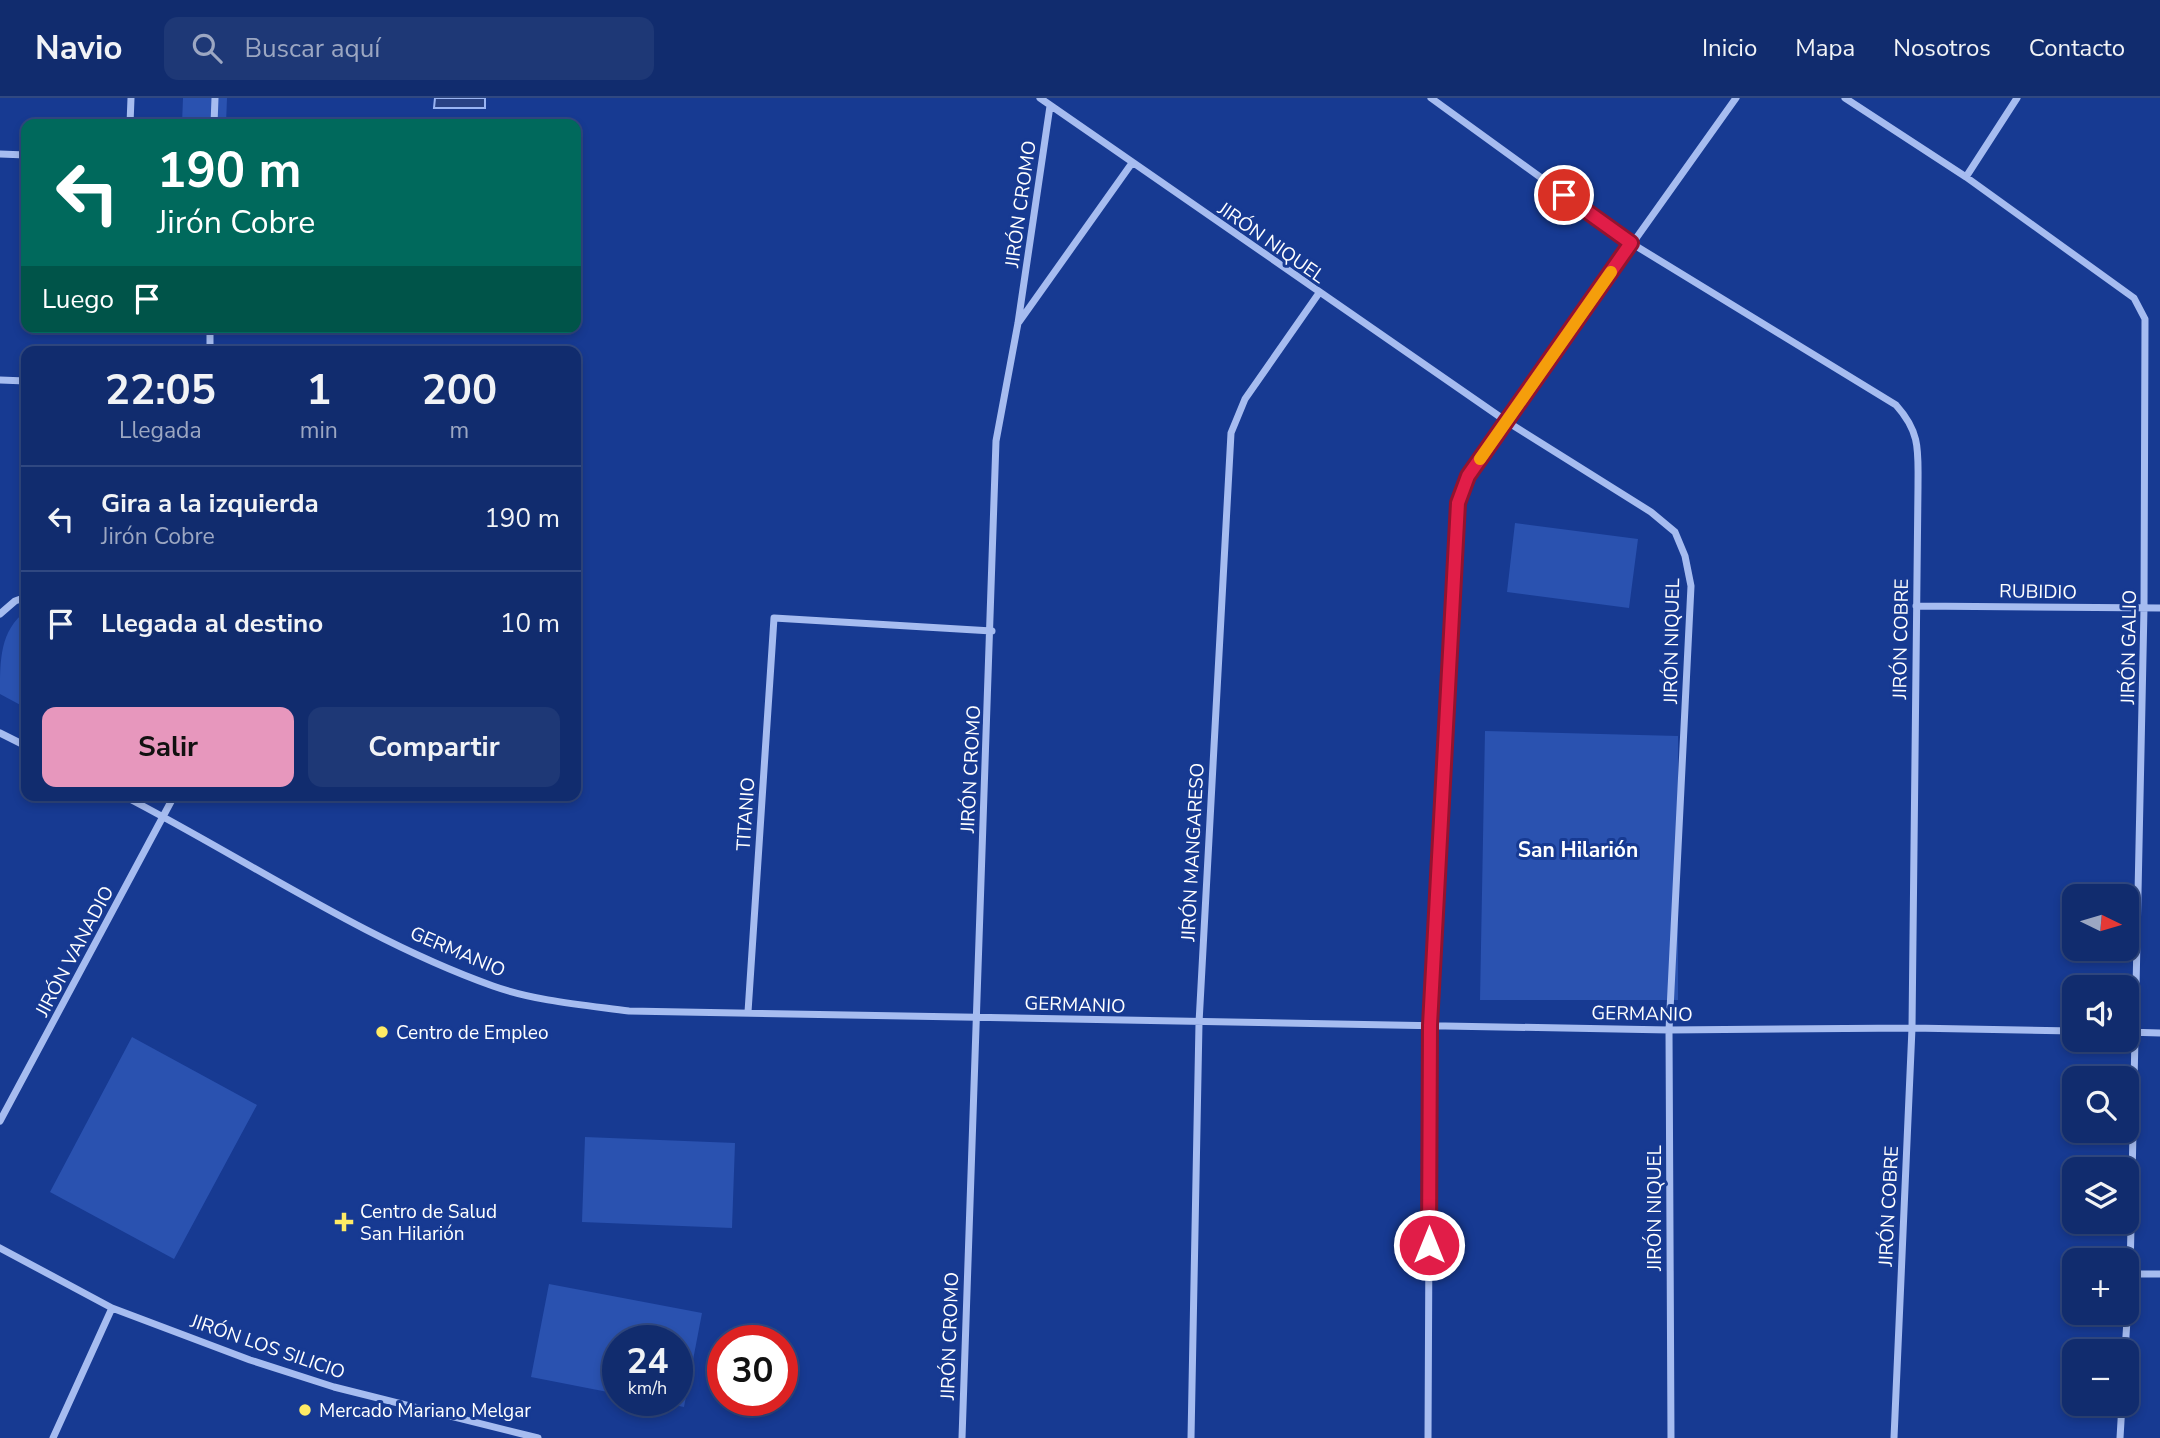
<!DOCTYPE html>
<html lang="es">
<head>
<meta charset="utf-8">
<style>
  :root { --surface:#112c6e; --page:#1e3876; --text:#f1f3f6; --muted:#9ca7c2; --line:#304881; --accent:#e797bd }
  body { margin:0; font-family:"Nunito Sans",sans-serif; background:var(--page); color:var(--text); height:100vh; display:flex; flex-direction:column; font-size:26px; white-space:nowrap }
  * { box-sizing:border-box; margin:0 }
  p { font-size:23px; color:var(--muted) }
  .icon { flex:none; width:38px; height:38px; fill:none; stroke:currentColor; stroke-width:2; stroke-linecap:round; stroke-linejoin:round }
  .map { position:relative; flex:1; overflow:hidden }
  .sheet { position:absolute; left:21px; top:248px; width:560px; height:455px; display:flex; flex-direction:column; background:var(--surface); border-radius:14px; box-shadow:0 4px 10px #0003,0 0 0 2px var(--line) }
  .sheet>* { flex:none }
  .top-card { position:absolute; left:21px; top:21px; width:560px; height:214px; border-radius:14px; box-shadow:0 4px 10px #0003,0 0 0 2px var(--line); background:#00695c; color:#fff; overflow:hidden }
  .needle { width:46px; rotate:95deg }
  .fabs { position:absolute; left:2062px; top:786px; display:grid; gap:14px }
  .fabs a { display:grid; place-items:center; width:77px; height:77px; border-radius:14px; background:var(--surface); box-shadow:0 4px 10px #0003,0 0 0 2px var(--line); font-size:35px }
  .speed { position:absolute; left:602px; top:1227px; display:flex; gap:14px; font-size:35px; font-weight:700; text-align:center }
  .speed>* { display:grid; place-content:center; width:91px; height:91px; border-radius:50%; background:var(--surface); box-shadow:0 4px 10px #0003,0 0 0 2px var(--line); line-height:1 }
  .speed small { font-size:18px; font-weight:400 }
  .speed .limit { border:10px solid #d22; background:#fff; color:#111 }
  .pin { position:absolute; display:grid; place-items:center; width:60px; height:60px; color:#fff; margin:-30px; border:4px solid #fff; border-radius:50%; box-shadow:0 2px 7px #0007 }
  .me { position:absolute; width:77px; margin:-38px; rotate:0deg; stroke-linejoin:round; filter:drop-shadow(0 0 5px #0008) }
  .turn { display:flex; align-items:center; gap:24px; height:147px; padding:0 21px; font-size:32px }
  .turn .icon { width:91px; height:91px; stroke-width:2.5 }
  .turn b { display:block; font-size:49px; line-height:60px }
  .then { display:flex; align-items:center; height:66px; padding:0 21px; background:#0003; gap:14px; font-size:26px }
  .eta { display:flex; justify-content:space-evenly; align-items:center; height:119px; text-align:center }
  .eta b { font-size:42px; font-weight:700; line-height:49px }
  .cta { display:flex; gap:14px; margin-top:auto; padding:14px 21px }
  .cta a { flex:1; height:80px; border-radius:14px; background:var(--accent); color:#111; font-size:28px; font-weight:700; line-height:80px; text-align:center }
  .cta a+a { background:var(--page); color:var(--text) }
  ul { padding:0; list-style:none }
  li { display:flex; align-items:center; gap:21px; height:105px; padding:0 21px; border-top:2px solid var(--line) }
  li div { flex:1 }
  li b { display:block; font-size:26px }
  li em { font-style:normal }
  header { display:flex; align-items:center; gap:42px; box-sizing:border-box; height:98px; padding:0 35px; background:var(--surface); border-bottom:2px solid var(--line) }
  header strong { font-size:33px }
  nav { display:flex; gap:38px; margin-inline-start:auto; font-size:24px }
  .search { width:490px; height:63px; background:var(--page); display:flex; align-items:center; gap:18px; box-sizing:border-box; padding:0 24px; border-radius:14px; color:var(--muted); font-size:26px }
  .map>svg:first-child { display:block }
</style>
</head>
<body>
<header>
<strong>Navio</strong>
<div class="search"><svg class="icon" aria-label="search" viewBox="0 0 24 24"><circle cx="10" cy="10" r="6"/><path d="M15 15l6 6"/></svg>Buscar aquí</div>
<nav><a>Inicio</a><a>Mapa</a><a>Nosotros</a><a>Contacto</a></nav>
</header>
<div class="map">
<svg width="2160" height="1340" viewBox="0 0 2160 1340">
  <rect width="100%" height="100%" fill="#173a92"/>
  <path fill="#2a52b0" d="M183 0H227L226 26H182Z
    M1515 425 1638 441 1629 510 1507 494Z
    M26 513V610L0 596C0 561 0 533 26 513Z
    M1485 633 1678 638V902H1480Z
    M132 939 257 1007 174 1161 50 1094Z
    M585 1039 735 1045 732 1130 582 1124Z
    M549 1186 702 1215 684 1309 649 1302H677V1242H618V1296L531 1279Z"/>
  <path fill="#294285" stroke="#99b4f3" stroke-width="2" d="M435 0H485V10H434Z"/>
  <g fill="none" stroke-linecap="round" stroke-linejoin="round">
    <path stroke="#a6bcf0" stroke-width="7" d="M1040 0 1506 323 1651 414 1675 434 1685 458 1691 488 1669 932 1671 1340
      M1431 0 1631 145 1896 307C1921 335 1918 353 1918 389L1912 930 1894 1340
      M1845 0 1966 79 2134 200 2145 221 2144 510 2130 1176 2125 1253
      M130 26 131 0
      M214 26 215 0
      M0 56 26 57
      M1966 79 2017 0
      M1019 224 1132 65
      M210 254V229
      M0 282 26 283
      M1916 508 2160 510
      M0 516 15 503 26 499
      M0 635 26 648
      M124 698C244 760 366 843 493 888 535 903 584 907 629 913L1669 932 1912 930 2074 933
      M748 914 774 520 992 533
      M2126 934 2160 935
      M0 1023 174 698
      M0 1150 112 1210 250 1262 334 1289 538 1340
      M2130 1176H2160
      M53 1340 112 1210
      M962 1340 996 343 1018 225 1050 8
      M1191 1340 1199 925 1231 335 1245 301 1319 195
      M1428 1340 1430 927 1459 405 1468 378 1506 323 1736 0
      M2120 1340 2122 1306"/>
  </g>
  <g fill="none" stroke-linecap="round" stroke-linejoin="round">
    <defs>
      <path id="route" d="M1429 1147 1430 927 1458 405 1468 378 1631 145 1564 97"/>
    </defs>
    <use href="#route" stroke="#92132f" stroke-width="18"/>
    <use href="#route" stroke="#e11d48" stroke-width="12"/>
    <path stroke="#f59e0b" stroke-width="12" d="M1480 361 1611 174"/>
  </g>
  <g fill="#ffeb65" stroke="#173a92" stroke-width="2.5">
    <circle cx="382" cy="934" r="7"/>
    <path d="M340.5 1113.5h7v7h7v7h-7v7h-7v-7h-7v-7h7z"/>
    <circle cx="305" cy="1312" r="7"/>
  </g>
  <g text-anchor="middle" stroke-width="6" stroke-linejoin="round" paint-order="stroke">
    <g font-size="19" fill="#fff" stroke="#173a92">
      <text transform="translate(1020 106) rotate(-82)" y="7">JIRÓN CROMO</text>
      <text transform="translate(1272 144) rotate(35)" y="7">JIRÓN NIQUEL</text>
      <text transform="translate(2038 493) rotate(1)" y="7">RUBIDIO</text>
      <text transform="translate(1900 541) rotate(-89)" y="7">JIRÓN COBRE</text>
      <text transform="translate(1671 543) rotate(-89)" y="7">JIRÓN NIQUEL</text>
      <text transform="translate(2128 549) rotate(-89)" y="7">JIRÓN GALIO</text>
      <text transform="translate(970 671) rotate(-87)" y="7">JIRÓN CROMO</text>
      <text transform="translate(745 716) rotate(-86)" y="7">TITANIO</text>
      <text transform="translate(1192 754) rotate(-87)" y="7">JIRÓN MANGARESO</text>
      <text transform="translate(74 853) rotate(-62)" y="7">JIRÓN VANADIO</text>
      <text transform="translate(458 853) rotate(23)" y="7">GERMANIO</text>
      <text transform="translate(1075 906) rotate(2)" y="7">GERMANIO</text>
      <text transform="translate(1642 915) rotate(1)" y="7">GERMANIO</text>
      <text transform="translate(1888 1108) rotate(-87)" y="7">JIRÓN COBRE</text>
      <text transform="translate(1654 1110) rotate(-90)" y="7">JIRÓN NIQUEL</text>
      <text transform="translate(949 1238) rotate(-88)" y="7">JIRÓN CROMO</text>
      <text transform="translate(268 1248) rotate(19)" y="7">JIRÓN LOS SILICIO</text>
    </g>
    <g font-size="19" fill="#fff" stroke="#173a92" text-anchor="start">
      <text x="396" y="941">Centro de Empleo</text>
      <text x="360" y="1120">Centro de Salud<tspan x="360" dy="22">San Hilarión</tspan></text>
      <text x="319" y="1319">Mercado Mariano Melgar</text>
    </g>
    <g font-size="21" font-weight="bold" fill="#fff" stroke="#173a92">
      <text x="1578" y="759">San Hilarión</text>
    </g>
  </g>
</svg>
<div class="fabs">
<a><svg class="needle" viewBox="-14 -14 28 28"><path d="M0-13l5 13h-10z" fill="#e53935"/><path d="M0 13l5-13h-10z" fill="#9ca7c2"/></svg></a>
<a><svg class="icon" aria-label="sound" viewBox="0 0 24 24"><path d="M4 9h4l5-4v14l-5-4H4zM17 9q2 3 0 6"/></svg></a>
<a><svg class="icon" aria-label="search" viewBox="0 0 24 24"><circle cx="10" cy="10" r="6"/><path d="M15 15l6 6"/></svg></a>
<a><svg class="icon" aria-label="layers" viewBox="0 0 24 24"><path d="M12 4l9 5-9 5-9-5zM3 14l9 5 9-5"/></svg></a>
<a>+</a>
<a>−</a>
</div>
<div class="speed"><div>24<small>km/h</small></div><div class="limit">30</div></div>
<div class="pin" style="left:1564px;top:97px;background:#d93025"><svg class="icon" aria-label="arrive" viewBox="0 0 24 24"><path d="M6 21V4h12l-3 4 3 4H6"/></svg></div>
<svg class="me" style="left:1429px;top:1147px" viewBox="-20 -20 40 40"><circle r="17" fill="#e11d48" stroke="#fff" stroke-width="3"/><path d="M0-11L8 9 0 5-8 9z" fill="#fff"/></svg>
<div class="top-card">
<div class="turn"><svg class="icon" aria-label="left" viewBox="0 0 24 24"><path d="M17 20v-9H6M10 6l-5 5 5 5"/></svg><div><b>190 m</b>Jirón Cobre</div></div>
<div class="then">Luego<svg class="icon" aria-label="arrive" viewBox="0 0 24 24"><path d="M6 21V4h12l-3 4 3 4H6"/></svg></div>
</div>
<section class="sheet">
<div class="eta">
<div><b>22:05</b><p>Llegada</p></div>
<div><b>1</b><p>min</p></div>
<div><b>200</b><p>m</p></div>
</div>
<ul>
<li><svg class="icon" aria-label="left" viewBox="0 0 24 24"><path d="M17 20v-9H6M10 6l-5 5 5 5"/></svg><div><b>Gira a la izquierda</b><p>Jirón Cobre</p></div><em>190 m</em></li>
<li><svg class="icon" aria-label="arrive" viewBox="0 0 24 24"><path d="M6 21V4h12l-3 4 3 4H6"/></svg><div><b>Llegada al destino</b></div><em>10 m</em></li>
</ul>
<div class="cta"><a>Salir</a><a>Compartir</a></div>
</section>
</div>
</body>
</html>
